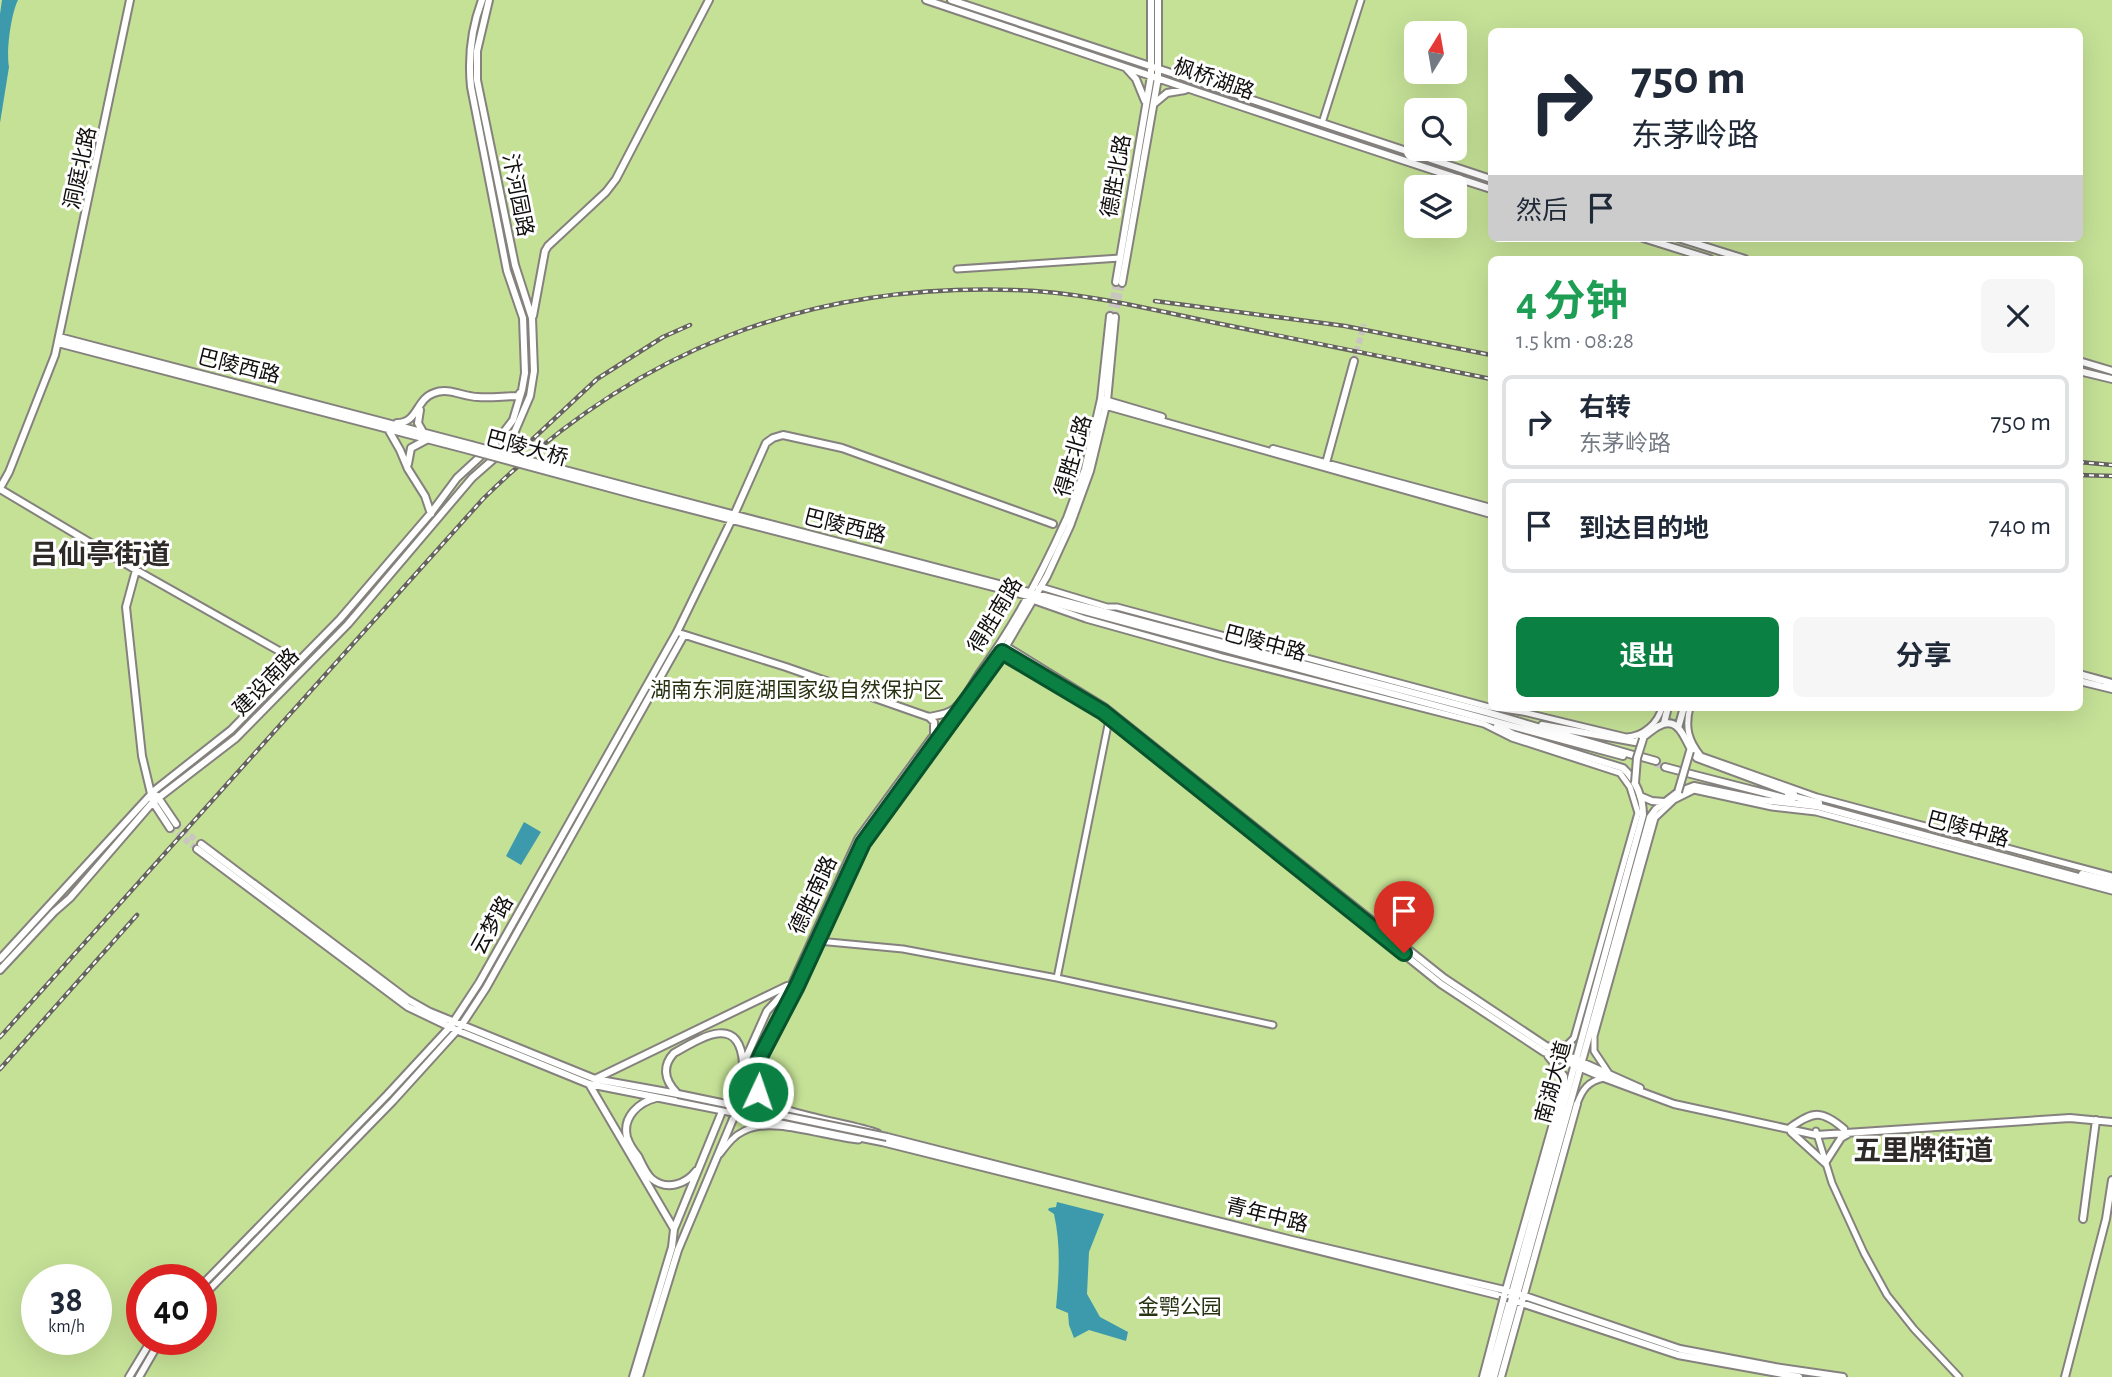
<!DOCTYPE html>
<html lang="zh">
<head>
<meta charset="utf-8">
<style>
  :root { --surface:#fff; --page:#f6f6f7; --text:#1f2937; --muted:#747a83; --line:#e0e1e3; --accent:#0b8043 }
  body { margin:0; font-family:"Alegreya Sans","Noto Sans SC",sans-serif; background:var(--page); color:var(--text); height:100vh; display:flex; flex-direction:column; font-size:26px; white-space:nowrap }
  * { box-sizing:border-box; margin:0 }
  p { font-size:23px; color:var(--muted) }
  .icon { flex:none; width:38px; height:38px; fill:none; stroke:currentColor; stroke-width:2; stroke-linecap:round; stroke-linejoin:round }
  .map { position:relative; flex:1; overflow:hidden }
  .details { position:absolute; left:1488px; top:256px; width:595px; height:455px; display:flex; flex-direction:column; background:var(--surface); border-radius:10px; box-shadow:0 7px 28px #0002 }
  .details>* { flex:none }
  .banner { position:absolute; left:1488px; top:28px; width:595px; height:214px; border-radius:10px; box-shadow:0 7px 28px #0002; background:#fff; color:var(--text); overflow:hidden }
  .needle { width:46px; rotate:11deg }
  .buttons { position:absolute; left:1404px; top:21px; display:grid; gap:14px }
  .buttons a { display:grid; place-items:center; width:63px; height:63px; border-radius:10px; background:var(--surface); box-shadow:0 7px 28px #0002; font-size:35px }
  .speed { position:absolute; left:21px; top:1264px; display:flex; gap:14px; font-size:35px; font-weight:700; text-align:center }
  .speed>* { display:grid; place-content:center; width:91px; height:91px; border-radius:50%; background:var(--surface); box-shadow:0 7px 28px #0002; line-height:1 }
  .speed small { font-size:18px; font-weight:400 }
  .speed .limit { border:10px solid #d22; background:#fff; color:#111 }
  .pin { position:absolute; display:grid; place-items:center; width:60px; height:60px; color:#fff; margin:-72px -30px; border-radius:50% 50% 50% 0; rotate:-45deg; box-shadow:0 0 7px #0007 }
  .pin .icon { rotate:45deg }
  .me { position:absolute; width:77px; margin:-38px; rotate:3deg; stroke-linejoin:round; filter:drop-shadow(0 0 5px #0008) }
  .turn { display:flex; align-items:center; gap:24px; height:147px; padding:0 28px; font-size:32px }
  .turn .icon { width:91px; height:91px; stroke-width:2.5 }
  .turn b { display:block; font-size:49px; line-height:60px }
  .then { display:flex; align-items:center; height:66px; padding:0 28px; background:#0003; gap:14px; font-size:26px }
  .round { display:grid; place-items:center; flex:none; width:74px; height:74px; border-radius:10px; background:var(--page) }
  .overview { display:flex; align-items:center; justify-content:space-between; height:119px; padding:0 28px }
  h1 { font-size:42px; font-weight:700; line-height:52px; color:#1e9e55 }
  .action { display:flex; gap:14px; margin-top:auto; padding:14px 28px }
  .action a { flex:1; height:80px; border-radius:10px; background:var(--accent); color:#fff; font-size:28px; font-weight:700; line-height:80px; text-align:center }
  .action a+a { background:var(--page); color:var(--text) }
  ul { padding:0; list-style:none }
  li { display:flex; align-items:center; gap:21px; height:94px; margin:0 14px 10px; padding:0 14px; border:4px solid var(--line); border-radius:10px }
  li div { flex:1 }
  li b { display:block; font-size:26px }
  li em { font-style:normal }
  .map>svg:first-child { display:block }
</style>
</head>
<body>
<div class="map">
<svg width="2112" height="1377" viewBox="0 0 2112 1377">
  <rect width="100%" height="100%" fill="#eae5e2"/>
  <path fill="#c5e196" fill-rule="evenodd" d="M0 0H2112V1377H0ZM1491 32H2079V238H1491ZM1416 33H1454V72H1416ZM1416 110H1454V149H1416ZM1416 187H1454V226H1416ZM1491 259H2079V707H1491ZM37 1279H96V1339H37ZM142 1279H201V1339H142Z"/>
  <path fill="#3d9aac" d="M2 0H18C11 14 6 51 9 67L0 123V14Z
    M524 822 541 832 521 865 506 856Z
    M1057 1202 1104 1214 1089 1252 1087 1294 1100 1317 1128 1332 1126 1341 1089 1330 1074 1338 1069 1325 1068 1313 1056 1308C1059 1276 1061 1245 1054 1214L1048 1210 1049 1208 1056 1207Z"/>
  <g fill="none" stroke-linecap="round" stroke-linejoin="round">
    <path stroke="#c9c5c2" stroke-width="6" stroke-dasharray="6 3" stroke-linecap="butt" d="M1110 316 1116 282
      M1115 317 1122 283
      M1354 361 1364 324
      M1655 764 1665 767
      M1680 767 1688 769
      M176 824 201 844
      M170 828 197 849"/>
    <defs>
      <path id="minor" d="M1322 123 1361 0
        M957 269 1120 258
        M1038 588 1041 587 1107 607H1117L1489 707 1523 712 1626 737C1643 737 1658 723 1662 707
        M1032 600 1086 619 1222 657 1484 724 1512 738 1620 773 1630 787 1638 813 1574 1038 1567 1045 1549 1046
        M1690 707C1685 727 1688 740 1701 756L1817 797 2112 876
        M818 941 903 949 1057 978 1273 1025
        M1057 978 1110 715
        M754 1071C755 1078 756 1087 759 1093 772 1114 850 1122 878 1133
        M1608 1072 1594 1051V1036L1655 818 1674 800 1694 790 1772 807 1816 812 2112 891
        M1577 1104C1582 1090 1588 1081 1604 1078
        M1816 1131 1832 1183 1864 1253 1887 1295 1914 1329 1959 1377
        M720 1154C727 1145 733 1136 744 1131 772 1116 827 1138 859 1140"/>
      <path id="major" d="M926 0C1114 63 1302 128 1491 189
        M951 0 1491 179
        M1126 68 1136 79 1145 101
        M1155 103 1167 93 1185 90
        M1643 238 1710 259
        M1678 238 1745 259
        M1116 282 1151 76V0
        M1122 283 1158 78V0
        M533 316 545 251 548 246 606 192 616 179 709 0
        M59 337 471 445
        M58 343 469 450
        M2079 361 2112 371
        M2079 371 2112 379
        M1101 399 1162 417
        M1100 404 1491 514
        M420 410 418 423 423 432
        M397 423C418 423 416 399 434 393 449 387 463 397 478 397 491 398 505 396 518 396L520 393
        M388 429 400 450 408 469 425 496 431 514
        M1273 449 1491 508
        M1326 463 1354 361
        M408 464 411 448 426 440
        M0 488 9 472 55 355 130 0
        M0 489 136 570 297 661
        M644 491 1486 712 1633 755
        M643 497 1036 598 1623 756
        M1067 518 1085 469 1101 399 1110 316
        M136 570 126 607 142 756 153 802 170 828
        M682 634 786 667 929 717
        M1002 644 1104 707 1444 978 1546 1046 1640 1088
        M998 649 1103 712 1441 984 1544 1052 1604 1078 1674 1104 1816 1135 2070 1118 2112 1122
        M2079 674 2112 683
        M2079 681 2112 689
        M929 717C938 715 946 715 954 709 965 700 971 686 979 674 1014 626 1042 574 1066 520L1074 515
        M1664 723 1668 707
        M1542 725 1635 742C1645 738 1650 730 1659 726 1682 713 1686 748 1697 758L1794 794
        M1678 728 1684 707
        M1642 757 1656 761
        M1665 767 1680 771
        M1687 773 1792 800
        M1788 795 1819 803
        M157 796 176 824
        M1640 796 1652 801 1664 802
        M1813 805 2112 886
        M201 844 407 999 430 1012 595 1079 678 1094
        M197 849 408 1007 456 1030 589 1084 882 1142 1497 1295 1678 1355 1799 1377
        M2082 874 2112 881
        M0 959 155 790 231 730 340 619 431 513 457 478 496 442 513 420 522 390 525 373 523 318 507 271 471 87C468 57 471 29 482 0
        M0 970 54 912 70 898 153 802 236 738 348 624 472 478 497 456 515 431 530 396 534 371 532 318 515 265 477 80V51L489 0
        M595 1079 787 986
        M589 1084 674 1229
        M677 1093C664 1080 662 1066 674 1053 701 1038 739 1013 743 1063
        M729 1096 767 1011 792 984 858 839 934 735V722L929 717
        M743 1097 768 1040 797 986 863 843 1006 646 1047 576 1070 526 1090 471 1107 401 1115 317
        M656 1098C639 1102 622 1117 627 1137 629 1144 634 1151 638 1156 642 1164 646 1174 652 1179 667 1191 686 1184 696 1171
        M1791 1127C1814 1111 1822 1110 1844 1129
        M1791 1132 1825 1163 1841 1138 1848 1134
        M887 1137 1292 1240 1513 1292 1680 1349 1775 1367 1843 1377
        M2083 1219 2096 1120
        M201 1286 387 1095 450 1027 479 983 677 632 734 515 766 443 773 438 783 435 842 448 1053 524
        M1505 1293 1564 1085V1076L1548 1056
        M201 1298 393 1101 461 1026 486 988 684 635
        M129 1377 152 1339
        M139 1377 161 1339
        M633 1377 672 1247 674 1229 721 1114
        M639 1377 678 1250 733 1119
        M1483 1377 1503 1301
        M1489 1377 1643 815C1643 798 1636 780 1623 768L1513 734 1497 726
        M1494 1377 1650 817 1656 809 1678 792 1694 786 1762 800 1815 806
        M1501 1377 1577 1104
        M2065 1377 2106 1219 2112 1180"/>
    </defs>
    <use href="#minor" stroke="#85817e" stroke-width="9"/>
    <use href="#major" stroke="#85817e" stroke-width="10"/>
    <use href="#minor" stroke="#fff" stroke-width="5"/>
    <use href="#major" stroke="#fff" stroke-width="6"/>
    <defs>
      <path id="rail" d="M1155 301 1345 326 1491 355
        M520 451 597 379 663 337 690 325
        M2079 462 2112 465
        M2079 475 2112 476
        M0 1037 483 499C632 352 804 283 1014 290 1084 292 1153 310 1221 324 1311 342 1401 360 1491 379
        M0 1069 137 915"/>
    </defs>
    <use href="#rail" stroke="#656260" stroke-width="4.5"/>
    <use href="#rail" stroke="#fff" stroke-width="2" stroke-dasharray="5" stroke-linecap="butt"/>
    <defs>
      <path id="major-bridge" d="M471 445 644 491
        M469 450 643 497
        M1635 783 1637 758 1643 739
        M1678 792 1690 751
        M678 1094 887 1137
        M1503 1301 1504 1297"/>
    </defs>
    <use href="#major-bridge" stroke="#85817e" stroke-width="10" stroke-linecap="butt"/>
    <use href="#major-bridge" stroke="#fff" stroke-width="6"/>
  </g>
  <g fill="none" stroke-linecap="round" stroke-linejoin="round">
    <defs>
      <path id="route" d="M758 1092 754 1071 761 1055 797 986 863 843 1002 652 1103 712 1404 953"/>
    </defs>
    <use href="#route" stroke="#07532c" stroke-width="18"/>
    <use href="#route" stroke="#0b8043" stroke-width="12"/>
  </g>
  <g text-anchor="middle" stroke-width="6" stroke-linejoin="round" paint-order="stroke">
    <g font-size="21" fill="#110f0e" stroke="#fff">
      <text transform="translate(1214 79) rotate(19)" y="7">枫桥湖路</text>
      <text transform="translate(80 168) rotate(-78)" y="7">洞庭北路</text>
      <text transform="translate(1116 176) rotate(-80)" y="7">德胜北路</text>
      <text transform="translate(518 195) rotate(79)" y="7">汴河园路</text>
      <text transform="translate(239 366) rotate(14)" y="7">巴陵西路</text>
      <text transform="translate(527 448) rotate(15)" y="7">巴陵大桥</text>
      <text transform="translate(1073 456) rotate(-74)" y="7">得胜北路</text>
      <text transform="translate(845 526) rotate(14)" y="7">巴陵西路</text>
      <text transform="translate(995 615) rotate(-59)" y="7">得胜南路</text>
      <text transform="translate(1265 643) rotate(15)" y="7">巴陵中路</text>
      <text transform="translate(266 682) rotate(-46)" y="7">建设南路</text>
      <text transform="translate(1968 829) rotate(15)" y="7">巴陵中路</text>
      <text transform="translate(813 895) rotate(-65)" y="7">德胜南路</text>
      <text transform="translate(492 925) rotate(-61)" y="7">云梦路</text>
      <text transform="translate(1553 1082) rotate(-75)" y="7">南湖大道</text>
      <text transform="translate(1267 1215) rotate(14)" y="7">青年中路</text>
    </g>
    <g font-size="21" fill="#273210" stroke="#fff">
      <text x="797" y="697">湖南东洞庭湖国家级自然保护区</text>
      <text x="1180" y="1314">金鹗公园</text>
    </g>
    <g font-size="28" font-weight="bold" fill="#2e2a28" stroke="#fff">
      <text x="100" y="564">吕仙亭街道</text>
      <text x="1923" y="1160">五里牌街道</text>
    </g>
  </g>
</svg>
<div class="buttons">
<a><svg class="needle" viewBox="-14 -14 28 28"><path d="M0-13l5 13h-10z" fill="#e53935"/><path d="M0 13l5-13h-10z" fill="#747a83"/></svg></a>
<a><svg class="icon" aria-label="search" viewBox="0 0 24 24"><circle cx="10" cy="10" r="6"/><path d="M15 15l6 6"/></svg></a>
<a><svg class="icon" aria-label="layers" viewBox="0 0 24 24"><path d="M12 4l9 5-9 5-9-5zM3 14l9 5 9-5"/></svg></a>
</div>
<div class="speed"><div>38<small>km/h</small></div><div class="limit">40</div></div>
<div class="pin" style="left:1404px;top:953px;background:#d93025"><svg class="icon" aria-label="arrive" viewBox="0 0 24 24"><path d="M6 21V4h12l-3 4 3 4H6"/></svg></div>
<svg class="me" style="left:758px;top:1092px" viewBox="-20 -20 40 40"><circle r="17" fill="#0b8043" stroke="#fff" stroke-width="3"/><path d="M0-11L8 9 0 5-8 9z" fill="#fff"/></svg>
<div class="banner">
<div class="turn"><svg class="icon" aria-label="right" viewBox="0 0 24 24"><path d="M7 20v-9h11M14 6l5 5-5 5"/></svg><div><b>750 m</b>东茅岭路</div></div>
<div class="then">然后<svg class="icon" aria-label="arrive" viewBox="0 0 24 24"><path d="M6 21V4h12l-3 4 3 4H6"/></svg></div>
</div>
<section class="details">
<div class="overview"><div><h1>4 分钟</h1><p>1.5 km · 08:28</p></div><a class="round"><svg class="icon" aria-label="close" viewBox="0 0 24 24"><path d="M6 6l12 12M18 6L6 18"/></svg></a></div>
<ul>
<li><svg class="icon" aria-label="right" viewBox="0 0 24 24"><path d="M7 20v-9h11M14 6l5 5-5 5"/></svg><div><b>右转</b><p>东茅岭路</p></div><em>750 m</em></li>
<li><svg class="icon" aria-label="arrive" viewBox="0 0 24 24"><path d="M6 21V4h12l-3 4 3 4H6"/></svg><div><b>到达目的地</b></div><em>740 m</em></li>
</ul>
<div class="action"><a>退出</a><a>分享</a></div>
</section>
</div>
</body>
</html>
